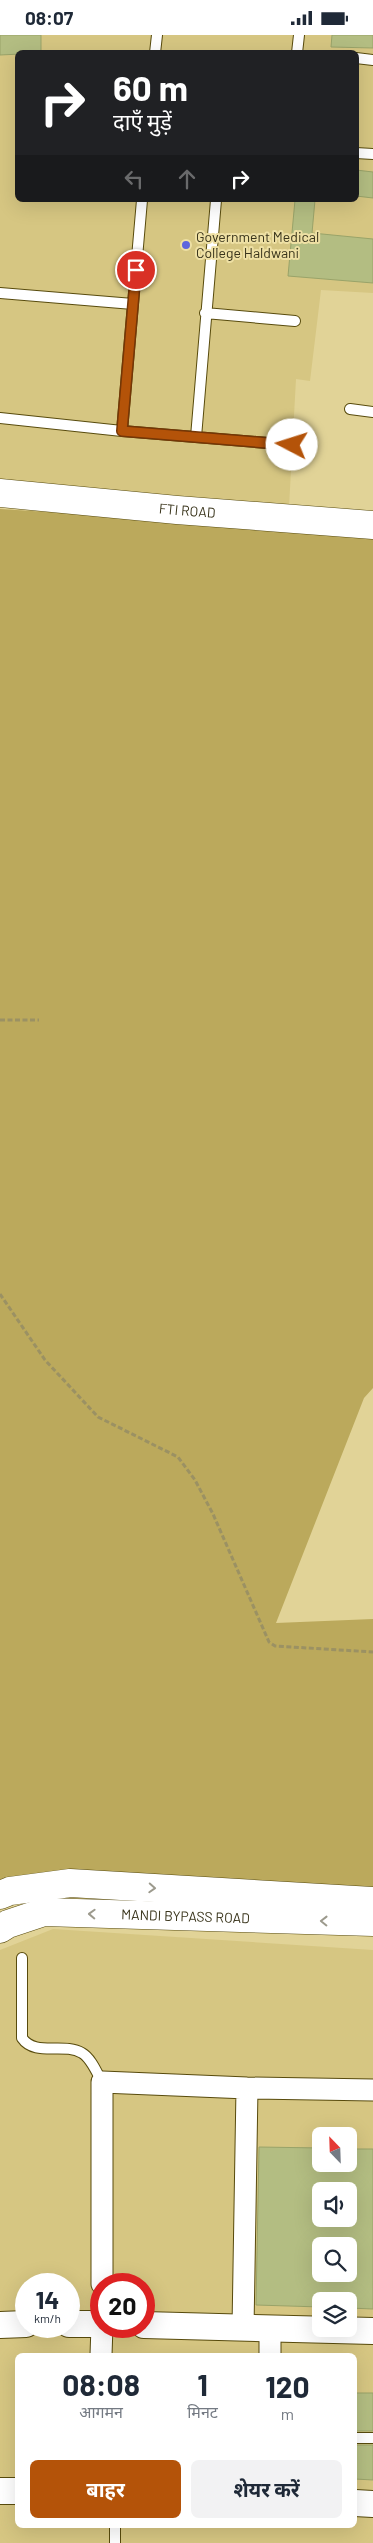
<!DOCTYPE html>
<html lang="hi">
<head>
<meta charset="utf-8">
<style>
  :root { --surface:#fff; --page:#f2f2f3; --text:#1f2937; --muted:#747a83; --accent:#b45309 }
  body { margin:0; font-family:Barlow,"Noto Sans Devanagari",sans-serif; background:var(--page); color:var(--text); height:100vh; display:flex; flex-direction:column; font-size:19px; white-space:nowrap }
  * { box-sizing:border-box; margin:0 }
  p { font-size:16px; color:var(--muted) }
  .icon { flex:none; width:28px; height:28px; fill:none; stroke:currentColor; stroke-width:2; stroke-linecap:round; stroke-linejoin:round }
  .map { position:relative; flex:1; overflow:hidden }
  .side { position:absolute; left:15px; top:2318px; width:342px; height:175px; display:flex; flex-direction:column; background:var(--surface); border-radius:8px; box-shadow:0 5px 20px #0002 }
  .side>* { flex:none }
  .guide { position:absolute; left:15px; top:15px; width:344px; height:152px; border-radius:8px; box-shadow:0 5px 20px #0002; background:#202124; color:#fff; overflow:hidden }
  .needle { width:32px; rotate:337deg }
  .controls { position:absolute; left:312px; top:2092px; display:grid; gap:10px }
  .controls a { display:grid; place-items:center; width:45px; height:45px; border-radius:8px; background:var(--surface); box-shadow:0 5px 20px #0002; font-size:25px }
  .speed { position:absolute; left:15px; top:2238px; display:flex; gap:10px; font-size:25px; font-weight:700; text-align:center }
  .speed>* { display:grid; place-content:center; width:65px; height:65px; border-radius:50%; background:var(--surface); box-shadow:0 5px 20px #0002; line-height:1 }
  .speed small { font-size:12px; font-weight:400 }
  .speed .limit { border:8px solid #d22; background:#fff; color:#111 }
  .pin { position:absolute; display:grid; place-items:center; width:42px; height:42px; color:#fff; margin:-21px; border:2px solid #fff; border-radius:50%; box-shadow:0 1px 5px #0007 }
  .me { position:absolute; width:55px; margin:-28px; rotate:275deg; stroke-linejoin:round; filter:drop-shadow(0 0 4px #0008) }
  .turn { display:flex; align-items:center; gap:18px; height:105px; padding:0 15px; font-size:22px }
  .turn .icon { width:65px; height:65px; stroke-width:2.5 }
  .turn b { display:block; font-size:35px; line-height:42px }
  .lanes { display:flex; align-items:center; height:48px; padding:0 15px; background:#0003; justify-content:center; gap:25px; direction:ltr }
  .lanes .off { opacity:.35 }
  .eta { display:flex; justify-content:space-evenly; align-items:center; height:85px; text-align:center }
  .eta b { font-size:30px; font-weight:700; line-height:35px }
  .primary-button { display:flex; gap:10px; margin-top:auto; padding:10px 15px }
  .primary-button a { flex:1; height:58px; border-radius:8px; background:var(--accent); color:#fff; font-size:20px; font-weight:700; line-height:58px; text-align:center }
  .primary-button a+a { background:var(--page); color:var(--text) }
  .status { display:flex; justify-content:space-between; align-items:center; height:35px; padding:0 25px; background:var(--surface); direction:ltr }
  .status svg { height:14px; fill:currentColor }
  .map>svg:first-child { display:block }
</style>
</head>
<body>
<div class="status"><b>08:07</b><svg viewBox="0 0 49 12"><path d="M0 12V9h3v3zM5 12V6h3v6zM10 12V3h3v9zM15 12V0h3v12zM26 1h20v11H26zM47 4h2v5h-2z"/></svg></div>
<div class="map">
<svg width="373" height="2508" viewBox="0 0 373 2508">
  <rect width="100%" height="100%" fill="#e1d397"/>
  <path fill="#d6c682" fill-rule="evenodd" d="M0 0H373V258L321 255 310 346 296 344 289 472 0 447ZM18 18H356V165H18Z
    M53 1894 373 1915V2508H0V1915ZM321 2101H349V2129H321ZM321 2156H349V2184H321ZM321 2211H349V2239H321ZM26 2249H69V2291H26ZM101 2249H144V2291H101ZM321 2266H349V2294H321ZM18 2320H355V2490H18Z"/>
  <path fill="#bba95c" d="M0 474 373 497V1353L364 1363 276 1588 373 1584V1854L0 1852Z"/>
  <path fill="#b3bd82" stroke="#99a369" fill-rule="evenodd" d="M0 0H41V18L0 20Z
    M332 0H373V13L331 12Z
    M356 135 373 137V163L356 161Z
    M295 165H315L312 198 373 204V248L288 241Z
    M259 2112 321 2113V2129H349V2114H373V2274L349 2273V2266H321V2272L256 2270ZM321 2156H349V2184H321ZM321 2211H349V2239H321Z
    M355 2358H373V2396H355Z
    M355 2410H373V2445L355 2444Z"/>
  <g fill="none" stroke-linecap="round" stroke-linejoin="round">
    <defs>
      <path id="service" d="M155 18 157 0
        M297 18 299 0
        M356 23 373 25
        M356 118 373 119
        M0 258 133 269
        M205 278 295 286
        M350 374 373 377
        M0 383 122 396 292 410
        M122 396 142 165
        M196 402 216 165
        M22 1923V2003C35 2022 64 2007 82 2018 91 2023 97 2038 102 2047
        M355 2403H373
        M115 2490V2508"/>
      <path id="minor" d="M102 2249V2047L247 2053 373 2055
        M243 2293 247 2053
        M101 2320 102 2291
        M270 2320V2293"/>
      <path id="tertiary" d="M69 2289H101
        M0 2290 26 2289
        M144 2290 373 2296
        M0 2456H18
        M355 2468 373 2469"/>
      <g id="secondary">
        <path id="s1" d="M0 458 177 475 373 490"/>
        <path d="M0 1860 10 1856 70 1848 373 1866"/>
        <path id="s2" d="M0 1894 8 1889 44 1877 373 1887"/>
      </g>
    </defs>
    <use href="#service" stroke="#584b0d" stroke-width="12"/>
    <use href="#minor" stroke="#584b0d" stroke-width="23"/>
    <use href="#tertiary" stroke="#584b0d" stroke-width="28"/>
    <use href="#secondary" stroke="#584b0d" stroke-width="29"/>
    <path stroke="#9b9163" stroke-width="3" stroke-dasharray="5 2.5" stroke-linecap="butt" d="M0 985H39
      M0 1259 45 1325 98 1382 178 1422 195 1445 213 1479 269 1607 275 1611 373 1617"/>
    <use href="#service" stroke="#fff" stroke-width="10"/>
    <use href="#minor" stroke="#fff" stroke-width="21"/>
    <use href="#tertiary" stroke="#fff" stroke-width="26"/>
    <use href="#secondary" stroke="#fff" stroke-width="28"/>
  </g>
  <defs><path id="oneway-chevron" d="M-2-3.5L2.5 0L-2 3.5" fill="none" stroke-width="1.6" stroke-linecap="round" stroke-linejoin="round" transform="scale(1.25)"/></defs>
  <g stroke="#9c9a8d">
    <use href="#oneway-chevron" transform="translate(152 1853) rotate(3)"/>
    <use href="#oneway-chevron" transform="translate(92 1879) rotate(-178)"/>
    <use href="#oneway-chevron" transform="translate(324 1886) rotate(-179)"/>
  </g>
  <g fill="none" stroke-linecap="round" stroke-linejoin="round">
    <defs>
      <path id="route" d="M136 235 122 396 292 410"/>
    </defs>
    <use href="#route" stroke="#753606" stroke-width="12"/>
    <use href="#route" stroke="#b45309" stroke-width="9"/>
  </g>
  <circle fill="#5e66de" stroke="#eee0a4" stroke-width="2" cx="186" cy="210" r="5"/>
  <g text-anchor="middle" stroke-width="4" stroke-linejoin="round" paint-order="stroke">
    <g font-size="14" fill="#39341b" stroke="#eee0a4" text-anchor="start">
      <text x="196" y="207">Government Medical<tspan x="196" dy="16">College Haldwani</tspan></text>
    </g>
    <g font-size="14" fill="#39341b" stroke="#eee0a4">
      <text dy="5" stroke="none"><textPath href="#s1" startOffset="188">FTI ROAD</textPath></text>
      <text dy="5" stroke="none"><textPath href="#s2" startOffset="189">MANDI BYPASS ROAD</textPath></text>
    </g>
  </g>
</svg>
<div class="controls">
<a><svg class="needle" viewBox="-14 -14 28 28"><path d="M0-13l5 13h-10z" fill="#e53935"/><path d="M0 13l5-13h-10z" fill="#747a83"/></svg></a>
<a><svg class="icon" aria-label="sound" viewBox="0 0 24 24"><path d="M4 9h4l5-4v14l-5-4H4zM17 9q2 3 0 6"/></svg></a>
<a><svg class="icon" aria-label="search" viewBox="0 0 24 24"><circle cx="10" cy="10" r="6"/><path d="M15 15l6 6"/></svg></a>
<a><svg class="icon" aria-label="layers" viewBox="0 0 24 24"><path d="M12 4l9 5-9 5-9-5zM3 14l9 5 9-5"/></svg></a>
</div>
<div class="speed"><div>14<small>km/h</small></div><div class="limit">20</div></div>
<div class="pin" style="left:136px;top:235px;background:#d93025"><svg class="icon" aria-label="arrive" viewBox="0 0 24 24"><path d="M6 21V4h12l-3 4 3 4H6"/></svg></div>
<svg class="me" style="left:292px;top:410px" viewBox="-20 -20 40 40"><circle r="19" fill="#fff"/><path d="M0-13L10 11 0 6-10 11z" fill="#b45309"/></svg>
<div class="guide">
<div class="turn"><svg class="icon" aria-label="right" viewBox="0 0 24 24"><path d="M7 20v-9h11M14 6l5 5-5 5"/></svg><div><b>60 m</b>दाएँ मुड़ें</div></div>
<div class="lanes"><svg class="icon off" aria-label="left" viewBox="0 0 24 24"><path d="M17 20v-9H6M10 6l-5 5 5 5"/></svg><svg class="icon off" aria-label="ahead" viewBox="0 0 24 24"><path d="M12 20V5M6 11l6-6 6 6"/></svg><svg class="icon" aria-label="right" viewBox="0 0 24 24"><path d="M7 20v-9h11M14 6l5 5-5 5"/></svg></div>
</div>
<section class="side">
<div class="eta">
<div><b>08:08</b><p>आगमन</p></div>
<div><b>1</b><p>मिनट</p></div>
<div><b>120</b><p>m</p></div>
</div>
<div class="primary-button"><a>बाहर</a><a>शेयर करें</a></div>
</section>
</div>
</body>
</html>
